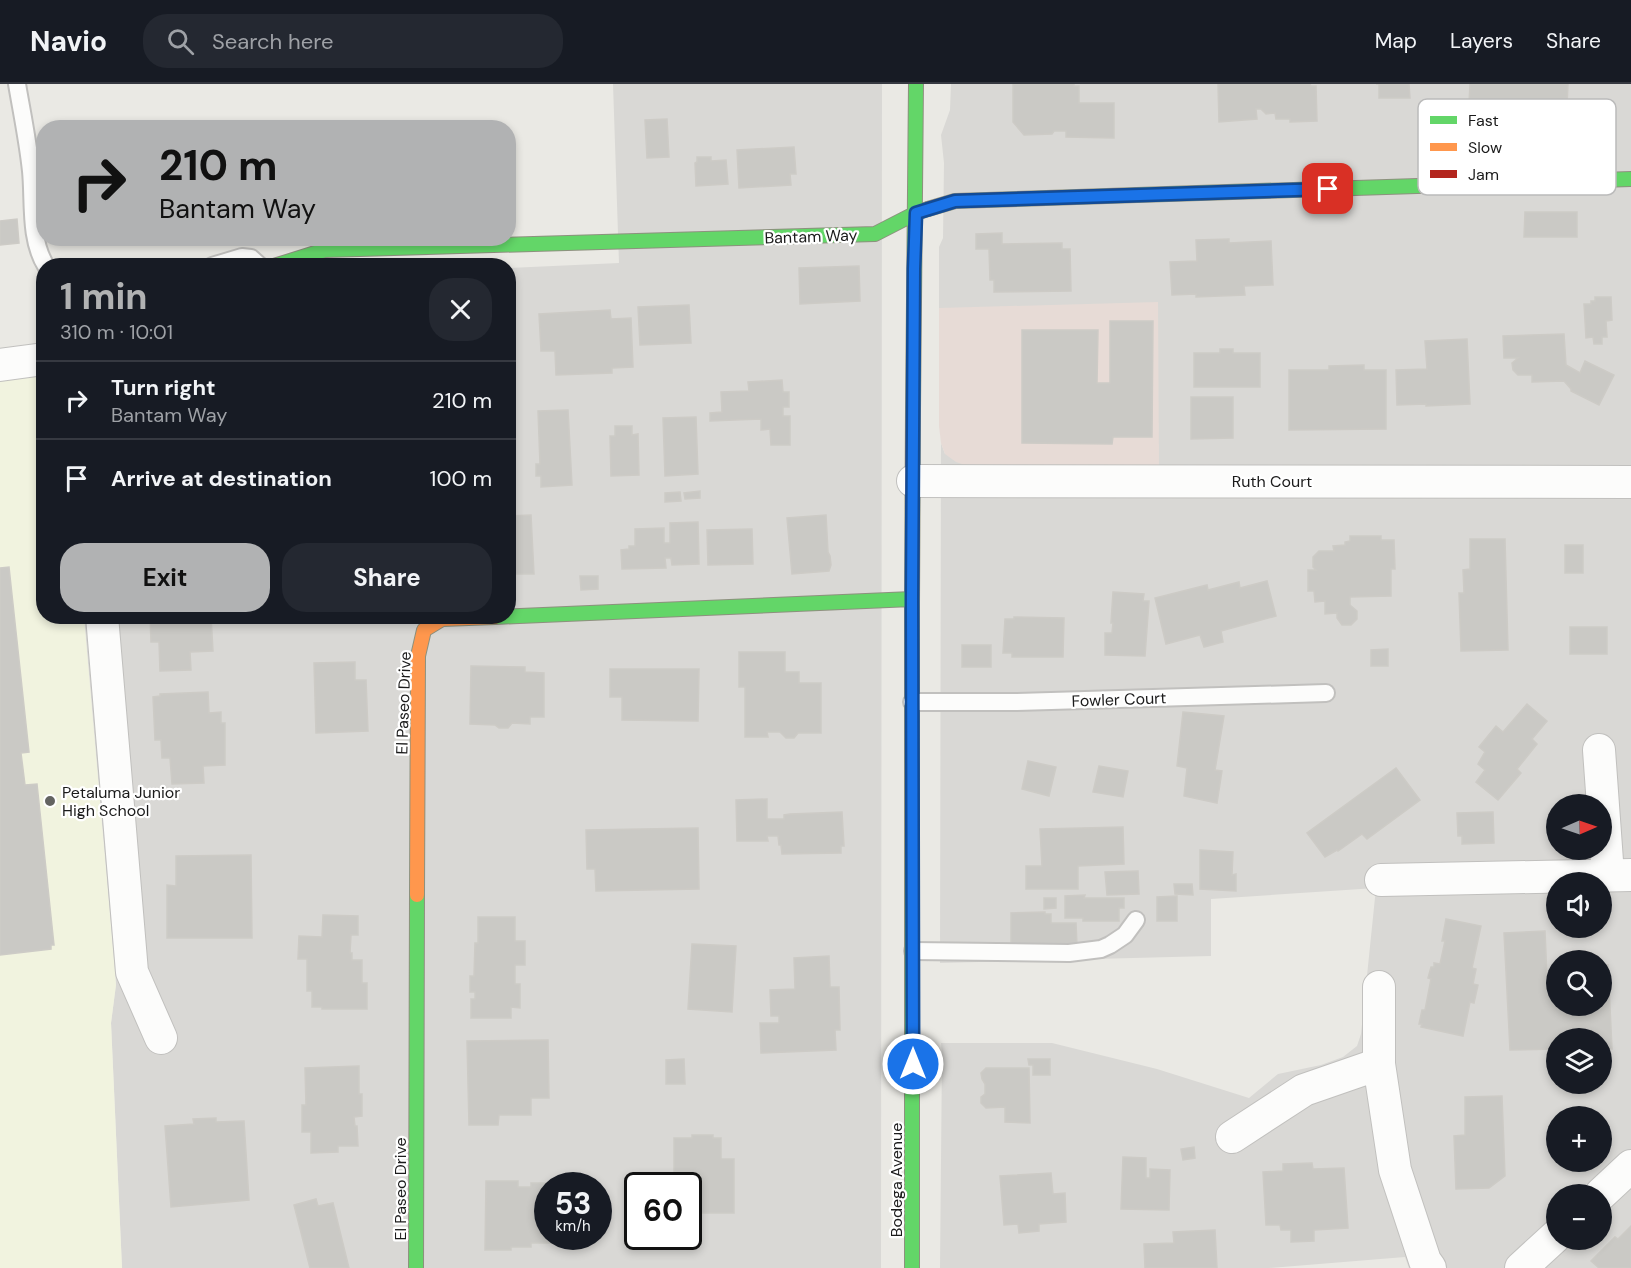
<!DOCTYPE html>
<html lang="en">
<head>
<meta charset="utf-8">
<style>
  :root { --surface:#171b24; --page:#242831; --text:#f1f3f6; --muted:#9ea1a6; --line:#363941; --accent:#b1b2b3 }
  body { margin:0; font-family:"DM Sans",sans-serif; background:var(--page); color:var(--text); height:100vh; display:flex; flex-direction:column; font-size:22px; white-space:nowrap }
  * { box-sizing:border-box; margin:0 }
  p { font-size:20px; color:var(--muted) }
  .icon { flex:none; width:33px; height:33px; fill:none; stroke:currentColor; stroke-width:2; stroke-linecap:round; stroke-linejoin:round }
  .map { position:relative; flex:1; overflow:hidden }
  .sheet { position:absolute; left:36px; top:174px; width:480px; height:366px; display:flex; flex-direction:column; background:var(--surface); border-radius:24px; box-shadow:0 3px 9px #0003 }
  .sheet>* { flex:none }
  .hud { position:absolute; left:36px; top:36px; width:480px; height:126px; border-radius:24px; box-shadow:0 3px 9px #0003; background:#b1b2b3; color:#111; overflow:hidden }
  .needle { width:39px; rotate:88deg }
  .fabs { position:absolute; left:1546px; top:710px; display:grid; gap:12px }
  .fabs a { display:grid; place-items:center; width:66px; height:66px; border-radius:50%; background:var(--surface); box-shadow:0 3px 9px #0003; font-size:30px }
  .speed { position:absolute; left:534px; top:1088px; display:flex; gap:12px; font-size:30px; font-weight:700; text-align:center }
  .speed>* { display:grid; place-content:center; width:78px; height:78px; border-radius:50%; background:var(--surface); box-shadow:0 3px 9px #0003; line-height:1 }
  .speed small { font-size:15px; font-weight:400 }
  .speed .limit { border:3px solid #111; border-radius:9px; background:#fff; color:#111 }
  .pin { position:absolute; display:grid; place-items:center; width:51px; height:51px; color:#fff; margin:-26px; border-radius:12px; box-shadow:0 3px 9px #0006 }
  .me { position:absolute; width:66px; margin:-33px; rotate:0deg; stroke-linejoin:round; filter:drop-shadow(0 0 4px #0008) }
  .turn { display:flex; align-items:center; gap:21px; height:126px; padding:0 24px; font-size:27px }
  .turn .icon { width:78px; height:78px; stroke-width:2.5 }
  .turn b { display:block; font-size:42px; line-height:51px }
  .round { display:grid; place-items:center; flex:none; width:63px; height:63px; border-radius:24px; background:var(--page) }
  .headline { display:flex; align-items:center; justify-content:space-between; height:102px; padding:0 24px }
  h1 { font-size:36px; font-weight:700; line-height:45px; color:var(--accent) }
  .action { display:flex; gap:12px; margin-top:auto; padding:12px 24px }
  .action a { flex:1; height:69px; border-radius:24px; background:var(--accent); color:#111; font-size:24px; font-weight:700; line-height:69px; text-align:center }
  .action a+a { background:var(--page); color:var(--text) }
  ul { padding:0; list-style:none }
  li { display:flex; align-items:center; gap:18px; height:78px; padding:0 24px; border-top:2px solid var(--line) }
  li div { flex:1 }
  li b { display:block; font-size:22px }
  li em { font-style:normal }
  header { display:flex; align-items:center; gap:36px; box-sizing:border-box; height:84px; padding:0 30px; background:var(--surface); border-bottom:2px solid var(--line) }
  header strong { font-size:28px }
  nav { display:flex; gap:33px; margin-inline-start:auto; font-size:21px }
  .search { width:420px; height:54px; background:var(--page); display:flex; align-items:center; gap:15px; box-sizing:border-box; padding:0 21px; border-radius:24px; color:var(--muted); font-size:22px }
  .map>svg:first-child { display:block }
</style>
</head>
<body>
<header>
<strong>Navio</strong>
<div class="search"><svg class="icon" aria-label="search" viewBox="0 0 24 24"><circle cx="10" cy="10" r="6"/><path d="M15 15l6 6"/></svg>Search here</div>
<nav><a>Map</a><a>Layers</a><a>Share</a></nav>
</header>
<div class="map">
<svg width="1631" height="1184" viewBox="0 0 1631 1184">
  <rect width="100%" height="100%" fill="#eae9e4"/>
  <path fill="#d9d8d5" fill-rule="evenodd" d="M613 0H882L881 1184H122L111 939 116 900 84 533 508 532 509 184 619 179ZM548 1101H598V1152H548ZM638 1101H688V1152H638Z
    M951 0H1631V1184H1409L1405 1173 1269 1184H940L942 971 941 959H1052L1157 985 1249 1014 1278 990 1321 981 1343 973 1357 962 1361 950 1376 804 1211 815V872L940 879 941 359 945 370 939 224V163L943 154 944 79 941 51 950 26ZM1557 720H1602V765H1557ZM1557 798H1602V843H1557ZM1557 876H1602V921H1557ZM1557 954H1602V999H1557ZM1557 1032H1602V1077H1557ZM1557 1110H1602V1155H1557Z"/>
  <path fill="#e7dbd6" d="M1158 218 1159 385 968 382 956 378 945 370 941 359 939 342V224Z"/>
  <path fill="#f1f3df" d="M36 292 43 294 44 532 84 533 116 901 111 939 122 1184H0V296Z"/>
  <path fill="#cac9c5" stroke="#cdcbc6" stroke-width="1.5" d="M1013 0H1074V2H1079V19H1114V54L1066 53V47H1054L1052 50 1024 51 1013 38Z
    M1218 0H1310L1311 2H1316L1317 37 1290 38V35H1276L1275 29 1266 30 1261 25H1256L1257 35 1219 38Z
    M1376 0H1409L1410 14H1379V0Z
    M1470 0H1568L1567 21 1469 20Z
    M667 35 669 73 647 74 645 36Z
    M794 63 796 90H790L791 101 739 104 737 66Z
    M697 73H711V77L726 76 728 100 696 102 695 79 697 78Z
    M1525 128H1577V153H1524Z
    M17 135 19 159 0 161V137Z
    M1002 149V160L1062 159V165H1070L1071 207 994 208V196H990L989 165H976V150Z
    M1229 155V159L1271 157 1273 201 1244 202 1245 211 1196 213V210L1172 211 1170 178 1197 177 1196 156Z
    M859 182 860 217 800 220 799 184Z
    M1595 213H1611L1612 236 1606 237 1607 253H1602V260H1594L1593 253 1586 254 1584 220H1591V217H1595Z
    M689 221 691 259 640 261 638 223Z
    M610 226 611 235 631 234 633 283 612 284V289L556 291 555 267H541L539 230Z
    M1110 237H1153L1152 353H1113L1112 360 1022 359V246H1098L1097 299H1110Z
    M1564 250 1566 281 1580 289 1585 277 1614 291 1599 321 1571 307V305L1564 297 1532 298V291H1518L1513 286 1512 279 1518 274H1504L1503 252Z
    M1467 255 1470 320 1426 322V320L1397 321 1396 286 1427 285 1425 257Z
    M1220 265H1233V269H1260V303H1194V269H1220Z
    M1364 281V286H1386V345L1289 346V286H1329V282Z
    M782 296 783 308H789V323H783V332H790V361H771L770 345 761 346V335L710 337V329L722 328 721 308 749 307 748 298Z
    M1191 313H1233V354L1191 355Z
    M568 326 572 401 541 403V392H536V380H540L538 327Z
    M696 333 698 390 665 392 663 334Z
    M615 342H632V351L638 350 639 391 611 392 610 352H615Z
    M700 407V414L685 415 684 409Z
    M680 408 681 417 665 418V409Z
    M531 431 534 490H508V432Z
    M826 431 828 468 830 472 831 481 829 487 792 490 787 434Z
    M698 438 699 480 672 481 671 474H665L666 484 622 485 621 466 629 465V462H635V445L664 444V459H670V439Z
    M752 445 753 480 708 481 707 446Z
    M1350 452H1381V456H1394L1395 485H1391V512L1350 513V521L1357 527V535L1351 541H1342L1337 534V529L1325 530V517L1315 518 1314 507H1308V486H1316L1313 483V473L1319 467H1334L1333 462 1345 461V458L1350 457Z
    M1470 455H1505L1508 566 1461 567 1459 509H1464L1463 486 1470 485Z
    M1565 461H1583V489H1565Z
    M9 483 29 668 21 669 25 701 37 700 54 861H51V865L0 871V484Z
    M580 492H598V505L581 506Z
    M1267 497 1276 532 1221 547 1223 558 1204 563 1200 551 1166 560 1155 514 1207 501 1208 506 1239 498 1240 504Z
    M1113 508 1144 510 1143 517H1149L1145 572 1105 571V549H1112L1113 539H1111Z
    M150 532H211L213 567 190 568 191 586 160 587 159 558H151Z
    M1014 533 1064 534 1063 573H1012V569H1003L1005 535H1014Z
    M1570 543H1607V570H1570Z
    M962 561H991V583H962Z
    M1388 565V582H1371V566Z
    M739 568H785V588H799V599H821V649H798L794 654H786L780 648H767L768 653H745V603H739Z
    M355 578V596H366L368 647 316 649 314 579Z
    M471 582 525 583V588L544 589V633H530V640L512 639 508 644H499L495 641 470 640Z
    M610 585H699L698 637 622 636V613H610Z
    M208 608 209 629 221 628V639H225V681L203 682 204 699 172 700 170 674H162L161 656H155L153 613 160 612V610Z
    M1527 620 1547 637 1532 655 1537 660 1517 685 1521 689 1498 716 1476 698 1485 686 1478 680 1485 668 1479 663 1496 642 1503 648Z
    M1183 628 1224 632 1215 686 1222 687 1217 719 1184 712 1187 684 1177 682Z
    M1028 677 1056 683 1049 712 1022 705Z
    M1099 682 1128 687 1123 713 1093 708Z
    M1396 684 1420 716 1367 755 1362 750 1338 767 1337 766 1325 773 1307 749Z
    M767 715V735H784V731L790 730 842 728 844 762H841V769L782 770 781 761H779L778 752H767L768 757H737L736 716Z
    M1493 728 1494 759 1462 760V752H1458L1457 729Z
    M1123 743 1124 780 1078 782V805H1026V782H1042L1040 745Z
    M698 744 699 805 596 807 595 785H587L586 746Z
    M1200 766 1233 768 1232 791 1236 790V807L1200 805Z
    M251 771 252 854H167V801L176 802V772Z
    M1138 787 1139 810 1107 811 1105 788Z
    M1174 800H1192L1193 811 1175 810Z
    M1085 811 1084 814H1124V824H1119V837H1083V834H1065V812Z
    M1177 812V837H1157V813Z
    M1044 814H1056V824L1044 825Z
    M1045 828V830H1051V839H1076L1077 862 1011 866V829Z
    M323 831 358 832V851H351L350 869H352V876H362V899H367V925H322V923H312V907H307V875H298L299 852 322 853Z
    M478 833H515V857H525V881H515V900H520V924L511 923V934H471V915H475V908H470V892H474L475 859H478Z
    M1446 835 1481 842 1472 884 1476 885 1473 900 1478 901 1474 919 1470 918 1463 952 1421 943 1422 940H1419L1422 926H1425L1431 895 1428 894 1431 883H1434V879L1440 880 1445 857H1442Z
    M1545 847 1547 894 1557 893V921H1602V882L1608 881 1612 965H1602V954H1557V965L1510 966 1504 849Z
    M692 860 736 862 732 928 688 925Z
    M829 872 830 903H839L840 946H835L836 966 761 969 760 939H779V932H771L770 906 795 905 794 874Z
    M548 956 549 1014H531V1031H499L498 1041H469L467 957Z
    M684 975 685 1000H666V976Z
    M1028 975H1050V991H1033V981H1029Z
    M359 982V1010H362V1032L354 1033 355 1042H357L358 1062H338V1068L311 1069V1048H302V1021H306L305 984Z
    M986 984H1029L1030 1039 1005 1038V1023L986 1024 981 1019V1013L985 1010V1000L982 995 981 989Z
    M1502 1012 1505 1092 1489 1104 1456 1105 1454 1052 1465 1051V1013Z
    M216 1034V1038L244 1037 249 1116 171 1123 165 1042 194 1040 193 1035Z
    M692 1051H713V1054H721V1075H734V1129H691V1124H688V1101H678L676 1088H674V1054H692Z
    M1194 1063 1195 1074 1183 1076 1181 1065Z
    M1123 1073 1146 1074V1094H1150V1085L1170 1086 1169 1126 1121 1125Z
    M1312 1079 1313 1085 1344 1084 1348 1144 1314 1146V1157L1291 1158V1146H1281L1280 1141H1266L1263 1088 1283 1087V1080Z
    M1051 1089 1053 1110 1065 1109 1066 1138 1039 1140V1147L1019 1149 1018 1140 1004 1141 1000 1092Z
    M486 1097H518V1103H531V1099H551V1101H548V1152H568L566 1159H531V1163H511V1166H485Z
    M316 1115 318 1122 333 1119 349 1184H310L294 1121Z
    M1631 1142V1184H1599L1591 1177 1615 1153 1618 1155Z
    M1215 1146 1217 1184H1145L1144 1160 1174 1159 1173 1148Z"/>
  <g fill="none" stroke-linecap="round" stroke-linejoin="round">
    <defs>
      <path id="lane" d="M17 0C22 29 28 58 31 87 34 117 29 155 46 182
        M212 182 242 173 251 174 260 182
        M912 618H1017L1326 609
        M913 867 1069 869 1101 865 1110 861 1125 851 1136 836"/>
      <path id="street" d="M0 281 44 275
        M913 397 1631 398
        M102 532 132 888 161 954
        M1599 666 1608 791
        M1381 796 1631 791
        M1379 903V980L1395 1086 1425 1177 1430 1184
        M1232 1053 1304 1006 1379 980
        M1601 1110 1631 1082
        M1521 1184 1557 1151"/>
      <path id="fast" d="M1137 111 1631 95
        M274 182 325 166 875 150 916 129 928 125
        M913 325 916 0
        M912 520V1184
        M495 533 912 515
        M416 1184 417 811"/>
      <path id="slow" d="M417 811 418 572 424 546 442 535 495 533"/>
      <path id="jam" d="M928 125 955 117 1137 111
        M912 520 913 325"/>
    </defs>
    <use href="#lane" stroke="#c1c0be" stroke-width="20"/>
    <use href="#street" stroke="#c1c0be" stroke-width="34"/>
    <use href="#fast" stroke="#8d917e" stroke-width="16"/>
    <use href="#slow" stroke="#8d917e" stroke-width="16"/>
    <use href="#jam" stroke="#8d917e" stroke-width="16"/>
    <use href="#lane" stroke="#fcfcfb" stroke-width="16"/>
    <use href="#street" stroke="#fcfcfb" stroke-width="32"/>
    <use href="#fast" stroke="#63d668" stroke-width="14"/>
    <use href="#slow" stroke="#ff974d" stroke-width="14"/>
    <use href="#jam" stroke="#b3261e" stroke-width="14"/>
  </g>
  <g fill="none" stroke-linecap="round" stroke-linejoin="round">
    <defs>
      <path id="route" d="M913 980 912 515 914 185 916 129 955 117 1328 105"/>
    </defs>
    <use href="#route" stroke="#114b97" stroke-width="15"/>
    <use href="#route" stroke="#1a73e8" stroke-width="10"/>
  </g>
  <circle fill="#636361" stroke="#fff" stroke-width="2" cx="50" cy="717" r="6"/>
  <g text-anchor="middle" stroke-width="4.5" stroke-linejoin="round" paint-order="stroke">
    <g font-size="16" fill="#1b1b1b" stroke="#fff">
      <text transform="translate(811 152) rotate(-2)" y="6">Bantam Way</text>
      <text x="1272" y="403">Ruth Court</text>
      <text transform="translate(1119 615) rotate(-2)" y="6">Fowler Court</text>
      <text transform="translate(403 619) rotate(-88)" y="6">El Paseo Drive</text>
      <text transform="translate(896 1096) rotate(-90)" y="6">Bodega Avenue</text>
      <text transform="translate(400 1105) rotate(-90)" y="6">El Paseo Drive</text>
    </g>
    <g font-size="16" fill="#1b1b1b" stroke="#fff" text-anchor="start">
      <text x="62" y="714">Petaluma Junior<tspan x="62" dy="18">High School</tspan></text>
    </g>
  </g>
  <rect x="1418" y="15" width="198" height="96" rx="9" fill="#fff" stroke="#bbb" stroke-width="1.5"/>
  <rect x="1430" y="32" width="27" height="8" fill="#63d668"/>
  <rect x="1430" y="59" width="27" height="8" fill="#ff974d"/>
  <rect x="1430" y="86" width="27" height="8" fill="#b3261e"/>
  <g font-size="16" fill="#1b1b1b">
    <text x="1468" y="42">Fast</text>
    <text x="1468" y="69">Slow</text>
    <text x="1468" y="96">Jam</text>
  </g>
</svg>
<div class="fabs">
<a><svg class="needle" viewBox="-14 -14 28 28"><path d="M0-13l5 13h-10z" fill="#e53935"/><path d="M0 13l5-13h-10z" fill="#9ea1a6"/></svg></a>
<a><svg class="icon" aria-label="sound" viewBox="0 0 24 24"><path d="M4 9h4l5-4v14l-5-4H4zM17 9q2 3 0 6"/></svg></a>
<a><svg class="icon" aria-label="search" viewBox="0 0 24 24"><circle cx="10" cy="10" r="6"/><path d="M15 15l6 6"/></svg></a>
<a><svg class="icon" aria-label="layers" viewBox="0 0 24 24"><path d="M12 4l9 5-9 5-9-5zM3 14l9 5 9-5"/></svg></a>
<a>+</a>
<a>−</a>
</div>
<div class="speed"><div>53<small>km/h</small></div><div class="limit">60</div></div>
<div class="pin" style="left:1328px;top:105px;background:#d93025"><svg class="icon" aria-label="arrive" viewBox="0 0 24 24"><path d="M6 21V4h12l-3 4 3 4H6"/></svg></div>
<svg class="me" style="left:913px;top:980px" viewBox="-20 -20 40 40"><circle r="17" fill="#1a73e8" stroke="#fff" stroke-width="3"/><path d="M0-11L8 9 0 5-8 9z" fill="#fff"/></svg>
<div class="hud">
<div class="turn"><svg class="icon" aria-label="right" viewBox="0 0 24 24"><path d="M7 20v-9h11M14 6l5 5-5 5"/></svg><div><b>210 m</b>Bantam Way</div></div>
</div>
<section class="sheet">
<div class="headline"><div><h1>1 min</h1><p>310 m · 10:01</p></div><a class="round"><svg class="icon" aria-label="close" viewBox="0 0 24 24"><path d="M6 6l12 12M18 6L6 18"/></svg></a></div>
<ul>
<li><svg class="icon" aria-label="right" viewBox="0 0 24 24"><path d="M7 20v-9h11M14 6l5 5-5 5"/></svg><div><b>Turn right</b><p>Bantam Way</p></div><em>210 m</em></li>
<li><svg class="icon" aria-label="arrive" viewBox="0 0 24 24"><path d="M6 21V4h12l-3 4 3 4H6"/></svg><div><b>Arrive at destination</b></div><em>100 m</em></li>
</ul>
<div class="action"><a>Exit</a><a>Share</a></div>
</section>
</div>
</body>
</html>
